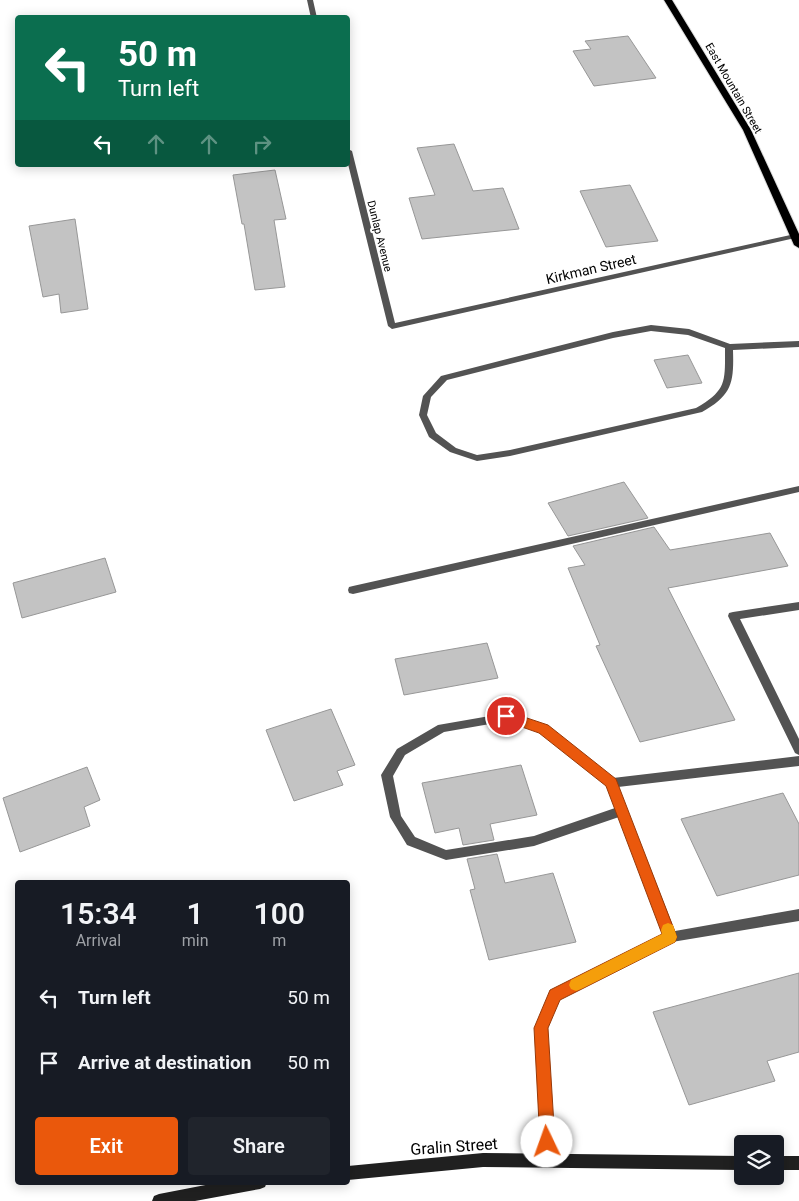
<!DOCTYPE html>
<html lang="en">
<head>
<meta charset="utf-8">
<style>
  :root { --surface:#171b24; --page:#20242c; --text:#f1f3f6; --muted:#9ea1a6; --accent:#ea580c }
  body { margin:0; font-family:Roboto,sans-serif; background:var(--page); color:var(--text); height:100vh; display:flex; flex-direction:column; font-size:19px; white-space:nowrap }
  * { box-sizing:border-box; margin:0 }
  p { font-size:16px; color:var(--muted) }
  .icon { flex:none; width:28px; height:28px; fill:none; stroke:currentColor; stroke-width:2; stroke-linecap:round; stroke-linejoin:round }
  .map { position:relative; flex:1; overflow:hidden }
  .side { position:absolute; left:15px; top:880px; width:335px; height:305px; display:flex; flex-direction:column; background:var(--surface); border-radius:5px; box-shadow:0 2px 12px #0003 }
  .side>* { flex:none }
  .banner { position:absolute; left:15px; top:15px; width:335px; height:152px; border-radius:5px; box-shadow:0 2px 12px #0003; background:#0b6e4f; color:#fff; overflow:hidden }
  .fabs { position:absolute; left:734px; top:1135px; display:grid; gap:10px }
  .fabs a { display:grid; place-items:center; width:50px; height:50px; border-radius:5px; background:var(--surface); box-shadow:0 2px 12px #0003; font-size:25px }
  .pin { position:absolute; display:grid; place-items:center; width:42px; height:42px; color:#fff; margin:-21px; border:2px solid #fff; border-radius:50%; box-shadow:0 1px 5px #0007 }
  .me { position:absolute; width:55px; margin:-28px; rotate:357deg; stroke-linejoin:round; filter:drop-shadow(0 0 4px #0008) }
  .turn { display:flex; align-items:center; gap:18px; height:105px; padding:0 20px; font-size:22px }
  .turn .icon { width:65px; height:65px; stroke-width:2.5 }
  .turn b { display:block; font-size:35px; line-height:42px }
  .lanes { display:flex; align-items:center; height:48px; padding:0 20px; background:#0003; justify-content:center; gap:25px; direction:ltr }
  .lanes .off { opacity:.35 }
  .eta { display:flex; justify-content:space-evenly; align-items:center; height:85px; text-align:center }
  .eta b { font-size:30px; font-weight:600; line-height:35px }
  .action { display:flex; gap:10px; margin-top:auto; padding:10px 20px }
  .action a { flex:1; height:58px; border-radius:5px; background:var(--accent); color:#fff; font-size:20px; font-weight:600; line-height:58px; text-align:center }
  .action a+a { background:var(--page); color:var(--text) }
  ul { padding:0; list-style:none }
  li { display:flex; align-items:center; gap:15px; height:65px; padding:0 20px }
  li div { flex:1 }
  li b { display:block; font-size:19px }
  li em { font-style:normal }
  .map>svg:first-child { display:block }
</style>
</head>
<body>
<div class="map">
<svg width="799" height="1201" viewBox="0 0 799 1201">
  <rect width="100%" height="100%" fill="#fff"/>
  <path fill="#c3c3c3" stroke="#979797" d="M628 36 656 78 594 86 573 51 591 49 585 41Z
    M454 144 473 191 503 188 519 229 422 239 409 198 435 195 417 148Z
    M275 170 286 219 274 220 285 287 255 290 244 224H242L233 175Z
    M630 185 658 241 606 247 580 191Z
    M75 219 88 309 61 313 59 294 43 297 29 226Z
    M688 355 702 383 667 388 654 360Z
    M624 482 648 518 568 536 548 503Z
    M654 527 670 550 770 533 788 566 668 588 735 720 640 742 596 646 600 645 568 568 585 565 573 546Z
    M105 558 116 592 22 618 13 583Z
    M487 643 498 678 404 695 395 659Z
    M331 709 355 765 337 771 343 785 294 801 266 730Z
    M521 765 537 815 490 824 494 840 463 845 459 828 435 833 422 783Z
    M87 767 100 800 84 807 90 826 20 852 3 798Z
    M783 793 799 824V875L717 896 681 819Z
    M497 854 505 883 553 873 576 942 489 960 470 890 475 889 467 859Z
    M799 973V1052L767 1061 775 1081 689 1105 653 1012Z"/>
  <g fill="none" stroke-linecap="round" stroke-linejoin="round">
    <defs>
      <path id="primary" d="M664 0H672L751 130 799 234V248L794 245 743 130Z"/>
    </defs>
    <use href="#primary" stroke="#dbdbdb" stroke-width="2"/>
    <path fill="#535353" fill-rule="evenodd" d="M651 325 689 329 730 344 799 341V347L733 350C734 383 732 395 702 412L510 456 477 461 450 452 429 437 419 415 423 396 441 376 613 332ZM651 331 688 335 725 348C725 382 727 390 696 408L510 450 477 455 456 448 436 433 427 415 431 397 447 380 613 338Z
      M799 486V492L353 594 349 593 348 590 349 587 353 586Z
      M799 602V610L740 619 799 739V755L795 753 728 616 729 613 733 612Z
      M507 713 547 726 613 778 799 756V766L618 787 675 931 799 909V921L672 942 559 999 547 1028 555 1160 553 1165 548 1167 543 1165 541 1160 535 1028 551 991 664 934 619 817 534 846 446 860 407 845 390 817 381 775 397 749 438 725ZM507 721 539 732 607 786 615 808 534 836 446 850 415 837 401 816 393 776 405 755 444 732Z"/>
    <path fill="#535353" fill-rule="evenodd" d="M307 0H313L317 18H311Z
      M348 149 352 151 395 323 795 234 799 236 795 238 392 329 388 326 348 164Z"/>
    <path fill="#202020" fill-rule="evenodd" d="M483 1153 742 1156V1170L483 1167 348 1180V1166Z
      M775 1156H799V1170H775Z
      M221 1182H267L265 1187 260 1189 195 1201H152L154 1196 159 1194Z"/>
    <use href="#primary" fill="#000" fill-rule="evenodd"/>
  </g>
  <path fill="#ea580c" stroke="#983908" d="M506 711 548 725 616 779 677 937 675 942 560 1000 548 1028 555 1142 553 1147 547 1149 542 1147 540 1142 534 1028 550 990 662 934 606 786 539 733 502 720 500 716Z"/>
  <path fill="#f59e0b" d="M668 923 673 925 677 937 675 942 581 989 576 991 571 989 569 985 571 980 662 934 661 930 663 925Z"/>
  <g text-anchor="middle" stroke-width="4" stroke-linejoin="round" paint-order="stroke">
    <g font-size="11" fill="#000" stroke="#fff">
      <text transform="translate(734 88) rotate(60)" y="4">East Mountain Street</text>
      <text transform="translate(380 236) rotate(76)" y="4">Dunlap Avenue</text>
    </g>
    <g font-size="14" fill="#000" stroke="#fff">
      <text transform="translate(591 269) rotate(-13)" y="5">Kirkman Street</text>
    </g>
    <g font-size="16" fill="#000" stroke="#fff">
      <text transform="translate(454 1146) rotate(-4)" y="6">Gralin Street</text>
    </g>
  </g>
</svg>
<div class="fabs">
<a><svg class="icon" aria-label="layers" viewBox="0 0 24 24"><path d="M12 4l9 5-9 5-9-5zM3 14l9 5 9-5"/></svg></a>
</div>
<div class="pin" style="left:506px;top:716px;background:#d93025"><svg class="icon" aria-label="arrive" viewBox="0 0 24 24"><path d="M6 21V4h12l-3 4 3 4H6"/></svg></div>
<svg class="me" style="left:547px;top:1142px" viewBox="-20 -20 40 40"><circle r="19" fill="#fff"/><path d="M0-13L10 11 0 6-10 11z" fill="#ea580c"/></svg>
<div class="banner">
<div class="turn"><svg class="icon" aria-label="left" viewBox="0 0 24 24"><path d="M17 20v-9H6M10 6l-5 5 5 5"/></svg><div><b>50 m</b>Turn left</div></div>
<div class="lanes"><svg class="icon" aria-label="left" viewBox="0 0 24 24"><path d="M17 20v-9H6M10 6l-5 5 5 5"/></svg><svg class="icon off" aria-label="ahead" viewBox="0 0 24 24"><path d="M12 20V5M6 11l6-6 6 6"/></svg><svg class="icon off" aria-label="ahead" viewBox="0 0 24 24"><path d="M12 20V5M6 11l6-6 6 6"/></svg><svg class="icon off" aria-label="right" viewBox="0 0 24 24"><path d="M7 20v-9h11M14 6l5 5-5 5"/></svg></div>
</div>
<section class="side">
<div class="eta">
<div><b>15:34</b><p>Arrival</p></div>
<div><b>1</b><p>min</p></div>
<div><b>100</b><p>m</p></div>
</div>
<ul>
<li><svg class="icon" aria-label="left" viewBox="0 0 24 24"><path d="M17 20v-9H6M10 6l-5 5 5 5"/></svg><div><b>Turn left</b></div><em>50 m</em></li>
<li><svg class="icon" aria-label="arrive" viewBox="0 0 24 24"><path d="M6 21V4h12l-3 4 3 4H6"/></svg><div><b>Arrive at destination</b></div><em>50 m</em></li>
</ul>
<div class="action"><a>Exit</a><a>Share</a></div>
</section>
</div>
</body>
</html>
